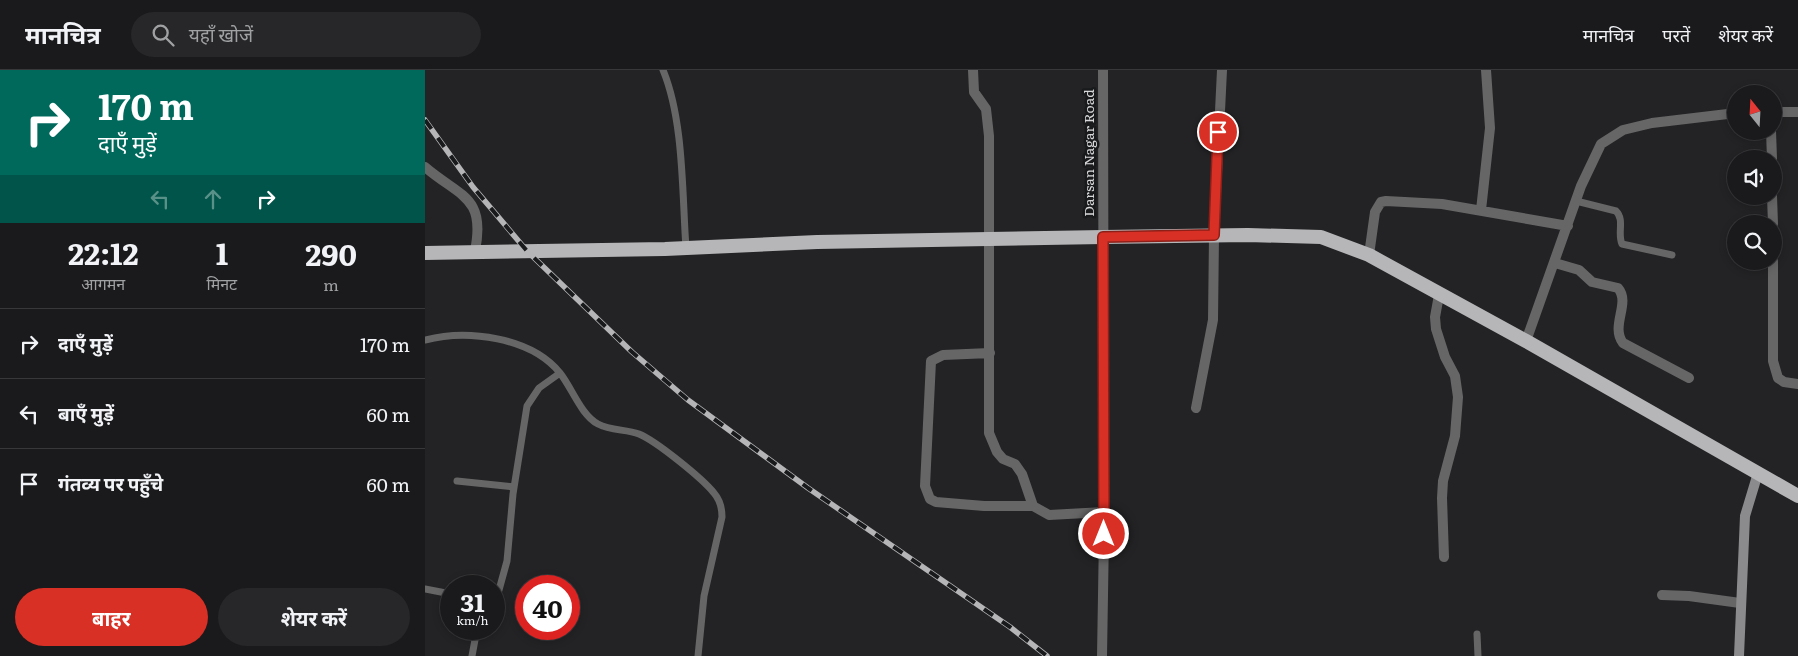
<!DOCTYPE html>
<html lang="hi">
<head>
<meta charset="utf-8">
<style>
  :root { --surface:#1a1a1c; --page:#272729; --text:#f1f3f6; --muted:#9fa1a3; --line:#38383b; --accent:#d93025 }
  body { margin:0; font-family:Literata,"Noto Sans Devanagari",serif; background:var(--page); color:var(--text); height:100vh; display:flex; flex-direction:column; font-size:19px; white-space:nowrap }
  * { box-sizing:border-box; margin:0 }
  p { font-size:16px; color:var(--muted) }
  .icon { flex:none; width:28px; height:28px; fill:none; stroke:currentColor; stroke-width:2; stroke-linecap:round; stroke-linejoin:round }
  .map { position:relative; flex:1; overflow:hidden }
  .panel { display:flex; flex-direction:column; background:var(--surface); width:425px }
  .panel>* { flex:none }
  .hud { background:#00695c; color:#fff; overflow:hidden }
  .needle { width:32px; rotate:342deg }
  .controls { position:absolute; left:1302px; top:15px; display:grid; gap:10px }
  .controls a { display:grid; place-items:center; width:55px; height:55px; border-radius:50%; background:var(--surface); box-shadow:0 2px 8px #0003,0 0 0 1px var(--line); font-size:25px }
  .speed { position:absolute; left:15px; top:505px; display:flex; gap:10px; font-size:25px; font-weight:700; text-align:center }
  .speed>* { display:grid; place-content:center; width:65px; height:65px; border-radius:50%; background:var(--surface); box-shadow:0 2px 8px #0003,0 0 0 1px var(--line); line-height:1 }
  .speed small { font-size:12px; font-weight:400 }
  .speed .limit { border:8px solid #d22; background:#fff; color:#111 }
  .pin { position:absolute; display:grid; place-items:center; width:42px; height:42px; color:#fff; margin:-21px; border:2px solid #fff; border-radius:50%; box-shadow:0 1px 5px #0007 }
  .me { position:absolute; width:55px; margin:-28px; rotate:0deg; stroke-linejoin:round; filter:drop-shadow(0 0 4px #0008) }
  .turn { display:flex; align-items:center; gap:18px; height:105px; padding:0 15px; font-size:22px }
  .turn .icon { width:65px; height:65px; stroke-width:2.5 }
  .turn b { display:block; font-size:35px; line-height:42px }
  .lanes { display:flex; align-items:center; height:48px; padding:0 15px; background:#0003; justify-content:center; gap:25px; direction:ltr }
  .lanes .off { opacity:.35 }
  .eta { display:flex; justify-content:space-evenly; align-items:center; height:85px; text-align:center }
  .eta b { font-size:30px; font-weight:700; line-height:35px }
  .primary-button { display:flex; gap:10px; margin-top:auto; padding:10px 15px }
  .primary-button a { flex:1; height:58px; border-radius:30px; background:var(--accent); color:#fff; font-size:20px; font-weight:700; line-height:58px; text-align:center }
  .primary-button a+a { background:var(--page); color:var(--text) }
  ul { padding:0; list-style:none }
  li { display:flex; align-items:center; gap:15px; height:70px; padding:0 15px; border-top:1px solid var(--line) }
  li div { flex:1 }
  li b { display:block; font-size:19px }
  li em { font-style:normal }
  header { display:flex; align-items:center; gap:30px; box-sizing:border-box; height:70px; padding:0 25px; background:var(--surface); border-bottom:1px solid var(--line) }
  header strong { font-size:24px }
  nav { display:flex; gap:28px; margin-inline-start:auto; font-size:18px }
  .search { width:350px; height:45px; background:var(--page); display:flex; align-items:center; gap:12px; box-sizing:border-box; padding:0 18px; border-radius:28px; color:var(--muted); font-size:19px }
  main { display:flex; flex:1; min-height:0 }
  .map>svg:first-child { display:block }
</style>
</head>
<body>
<header>
<strong>मानचित्र</strong>
<div class="search"><svg class="icon" aria-label="search" viewBox="0 0 24 24"><circle cx="10" cy="10" r="6"/><path d="M15 15l6 6"/></svg>यहाँ खोजें</div>
<nav><a>मानचित्र</a><a>परतें</a><a>शेयर करें</a></nav>
</header>
<main>
<section class="panel">
<div class="hud">
<div class="turn"><svg class="icon" aria-label="right" viewBox="0 0 24 24"><path d="M7 20v-9h11M14 6l5 5-5 5"/></svg><div><b>170 m</b>दाएँ मुड़ें</div></div>
<div class="lanes"><svg class="icon off" aria-label="left" viewBox="0 0 24 24"><path d="M17 20v-9H6M10 6l-5 5 5 5"/></svg><svg class="icon off" aria-label="ahead" viewBox="0 0 24 24"><path d="M12 20V5M6 11l6-6 6 6"/></svg><svg class="icon" aria-label="right" viewBox="0 0 24 24"><path d="M7 20v-9h11M14 6l5 5-5 5"/></svg></div>
</div>
<div class="eta">
<div><b>22:12</b><p>आगमन</p></div>
<div><b>1</b><p>मिनट</p></div>
<div><b>290</b><p>m</p></div>
</div>
<ul>
<li><svg class="icon" aria-label="right" viewBox="0 0 24 24"><path d="M7 20v-9h11M14 6l5 5-5 5"/></svg><div><b>दाएँ मुड़ें</b></div><em>170 m</em></li>
<li><svg class="icon" aria-label="left" viewBox="0 0 24 24"><path d="M17 20v-9H6M10 6l-5 5 5 5"/></svg><div><b>बाएँ मुड़ें</b></div><em>60 m</em></li>
<li><svg class="icon" aria-label="arrive" viewBox="0 0 24 24"><path d="M6 21V4h12l-3 4 3 4H6"/></svg><div><b>गंतव्य पर पहुँचे</b></div><em>60 m</em></li>
</ul>
<div class="primary-button"><a>बाहर</a><a>शेयर करें</a></div>
</section>
<div class="map">
<svg width="1373" height="586" viewBox="0 0 1373 586">
  <rect width="100%" height="100%" fill="#232325"/>
  <g fill="none" stroke-linecap="round" stroke-linejoin="round">
    <path stroke="#666667" stroke-width="7" d="M238 0C259 51 257 123 261 178
      M1151 131 1191 141C1200 150 1192 163 1197 174L1247 185
      M0 270C42 259 106 267 135 303 147 318 156 345 173 354 186 361 201 359 214 364 231 371 277 408 289 423 295 430 297 439 297 447L279 526 273 586
      M32 411 89 417
      M0 519 26 524
      M69 529 74 520 82 491 88 424 102 336 114 318 135 303
      M1052 564 1053 586
      M47 586 52 559"/>
    <path stroke="#666667" stroke-width="10" d="M548 0 549 22 561 39 564 66V363L572 382 578 389 590 394 597 404 608 436 624 445 679 442
      M1349 42H1373
      M1346 61 1347 89
      M0 97C35 127 61 126 50 181
      M1347 126 1348 154
      M1056 140 1065 58 1061 0
      M944 185 950 142 956 132 961 131 1017 134 1143 156
      M1348 191V291L1353 308 1359 312 1373 314
      M1130 193 1154 200 1167 212 1193 218C1206 233 1185 256 1198 273L1264 308
      M1014 225 1010 247 1011 259 1020 287 1030 306 1033 327 1030 366 1018 411 1017 428 1019 487
      M1101 271 1156 116 1176 74 1198 60 1227 53 1311 43
      M565 283 518 285 506 291 500 416 505 429 511 432 559 436H608
      M771 338 788 250 789 165 797 0
      M1237 525 1264 526 1315 533"/>
    <path stroke="#666667" stroke-width="10" d="M677 586 679 464 678 0"/>
    <path stroke="#8b8b8d" stroke-width="10" d="M1314 586 1320 446 1333 403"/>
    <path stroke="#b6b6b8" stroke-width="14" d="M0 183 240 179 392 172 678 167 823 165 896 167 944 185 1101 271 1373 426"/>
    <defs>
      <path id="rail" d="M0 50 48 117 102 181 207 282 263 330 383 418 585 557 622 586"/>
    </defs>
    <use href="#rail" stroke="#b5b5b7" stroke-width="5.5"/>
    <use href="#rail" stroke="#191a1c" stroke-width="4" stroke-dasharray="11" stroke-linecap="butt"/>
  </g>
  <g fill="none" stroke-linecap="round" stroke-linejoin="round">
    <defs>
      <path id="route" d="M679 464 678 167 789 165 793 62"/>
    </defs>
    <use href="#route" stroke="#8d1f18" stroke-width="12"/>
    <use href="#route" stroke="#d93025" stroke-width="9"/>
  </g>
  <g text-anchor="middle" stroke-width="5" stroke-linejoin="round" paint-order="stroke">
    <g font-size="14" fill="#d8d8da" stroke="#191a1c">
      <text transform="translate(664 83) rotate(-90)" y="5">Darsan Nagar Road</text>
    </g>
  </g>
</svg>
<div class="controls">
<a><svg class="needle" viewBox="-14 -14 28 28"><path d="M0-13l5 13h-10z" fill="#e53935"/><path d="M0 13l5-13h-10z" fill="#9fa1a3"/></svg></a>
<a><svg class="icon" aria-label="sound" viewBox="0 0 24 24"><path d="M4 9h4l5-4v14l-5-4H4zM17 9q2 3 0 6"/></svg></a>
<a><svg class="icon" aria-label="search" viewBox="0 0 24 24"><circle cx="10" cy="10" r="6"/><path d="M15 15l6 6"/></svg></a>
</div>
<div class="speed"><div>31<small>km/h</small></div><div class="limit">40</div></div>
<div class="pin" style="left:793px;top:62px;background:#d93025"><svg class="icon" aria-label="arrive" viewBox="0 0 24 24"><path d="M6 21V4h12l-3 4 3 4H6"/></svg></div>
<svg class="me" style="left:679px;top:464px" viewBox="-20 -20 40 40"><circle r="17" fill="#d93025" stroke="#fff" stroke-width="3"/><path d="M0-11L8 9 0 5-8 9z" fill="#fff"/></svg>
</div>
</main>
</body>
</html>
